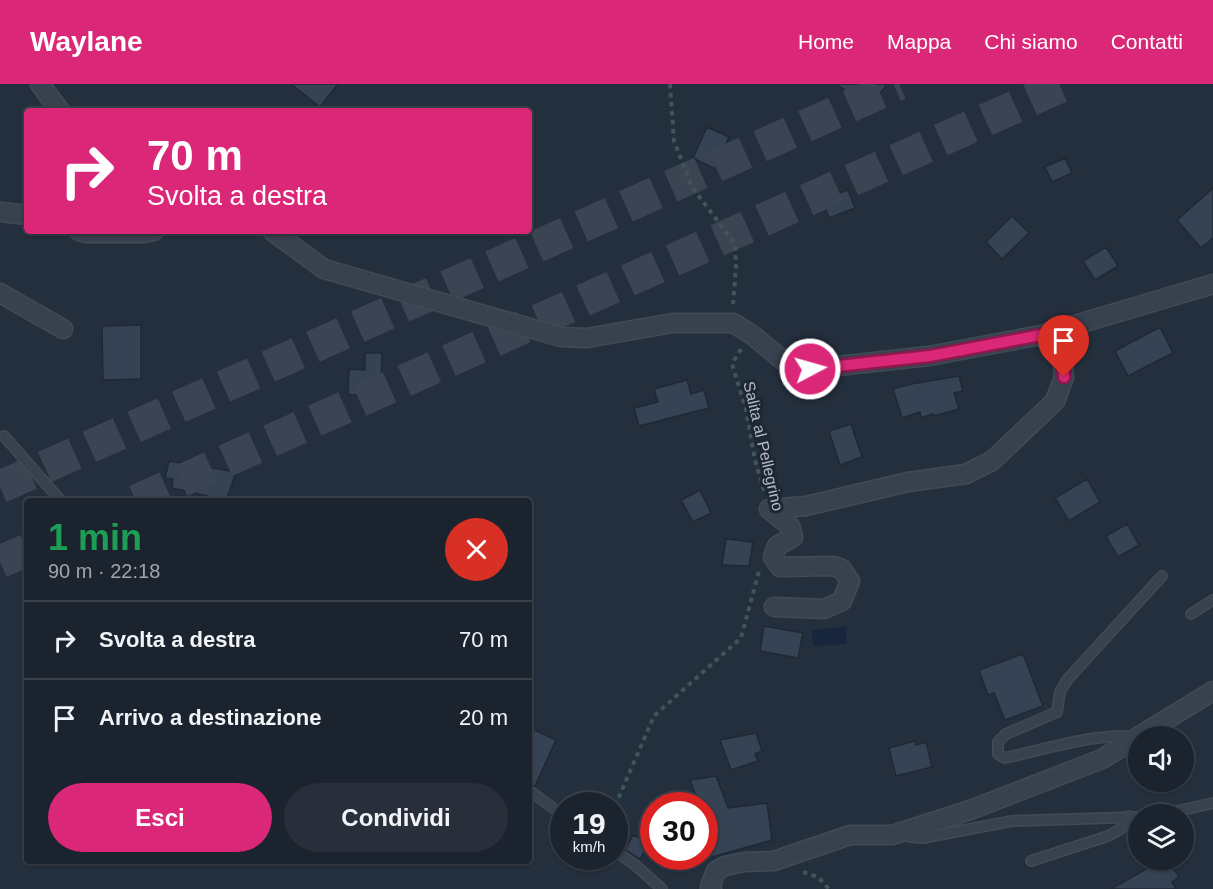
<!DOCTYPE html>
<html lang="it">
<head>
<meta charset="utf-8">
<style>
  :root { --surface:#1b232e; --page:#282f3a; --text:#f1f3f6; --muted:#a0a4aa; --line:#39404a; --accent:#db2777 }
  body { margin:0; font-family:Helvetica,sans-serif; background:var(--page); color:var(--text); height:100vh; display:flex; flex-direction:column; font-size:22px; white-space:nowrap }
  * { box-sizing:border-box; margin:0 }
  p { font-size:20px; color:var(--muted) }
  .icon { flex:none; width:33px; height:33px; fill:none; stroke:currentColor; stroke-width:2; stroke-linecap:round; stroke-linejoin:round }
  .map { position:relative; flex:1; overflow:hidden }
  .drawer { position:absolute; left:24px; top:414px; width:508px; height:366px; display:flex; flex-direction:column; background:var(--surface); border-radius:6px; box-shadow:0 2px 4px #0004,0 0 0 2px var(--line) }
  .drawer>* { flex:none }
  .guide { position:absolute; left:24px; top:24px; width:508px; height:126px; border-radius:6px; box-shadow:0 2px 4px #0004,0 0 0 2px var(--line); background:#db2777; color:#fff; overflow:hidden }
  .tools { position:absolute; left:1128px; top:642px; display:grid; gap:12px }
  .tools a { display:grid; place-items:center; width:66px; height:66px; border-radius:50%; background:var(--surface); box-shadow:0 2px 4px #0004,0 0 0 2px var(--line); font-size:30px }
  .speed { position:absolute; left:550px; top:708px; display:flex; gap:12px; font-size:30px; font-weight:700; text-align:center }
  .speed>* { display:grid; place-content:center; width:78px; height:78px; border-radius:50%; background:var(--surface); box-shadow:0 2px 4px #0004,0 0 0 2px var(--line); line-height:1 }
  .speed small { font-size:15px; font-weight:400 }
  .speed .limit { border:9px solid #d22; background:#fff; color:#111 }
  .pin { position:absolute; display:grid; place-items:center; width:51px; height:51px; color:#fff; margin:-62px -26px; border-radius:50% 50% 50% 0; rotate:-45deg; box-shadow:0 0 6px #0007 }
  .pin .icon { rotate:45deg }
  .me { position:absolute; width:66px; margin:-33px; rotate:84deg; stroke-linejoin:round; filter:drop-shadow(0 0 4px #0008) }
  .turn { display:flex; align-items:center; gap:21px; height:126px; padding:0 24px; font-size:27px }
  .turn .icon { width:78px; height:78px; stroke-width:2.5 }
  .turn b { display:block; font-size:42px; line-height:51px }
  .round { display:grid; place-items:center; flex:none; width:63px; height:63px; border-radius:32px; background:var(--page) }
  .overview { display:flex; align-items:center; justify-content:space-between; height:102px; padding:0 24px }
  h1 { font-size:36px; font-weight:700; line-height:45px; color:#1e9e55 }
  .primary-button { display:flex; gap:12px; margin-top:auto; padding:12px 24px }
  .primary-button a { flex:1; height:69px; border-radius:36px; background:var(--accent); color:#fff; font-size:24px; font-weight:700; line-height:69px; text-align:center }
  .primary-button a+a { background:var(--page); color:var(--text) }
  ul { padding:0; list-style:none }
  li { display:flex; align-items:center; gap:18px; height:78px; padding:0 24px; border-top:2px solid var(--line) }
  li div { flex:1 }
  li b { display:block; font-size:22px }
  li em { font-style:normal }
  header { display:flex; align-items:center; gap:36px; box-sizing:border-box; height:84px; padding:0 30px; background:var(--accent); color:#fff }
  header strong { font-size:28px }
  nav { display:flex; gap:33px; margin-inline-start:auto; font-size:21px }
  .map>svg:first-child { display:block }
</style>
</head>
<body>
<header>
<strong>Waylane</strong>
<nav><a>Home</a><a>Mappa</a><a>Chi siamo</a><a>Contatti</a></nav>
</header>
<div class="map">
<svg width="1213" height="805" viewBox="0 0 1213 805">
  <rect width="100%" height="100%" fill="#242f3e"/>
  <path fill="#17263c" d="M846 543 847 560 813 562 812 546Z"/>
  <path fill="#364354" stroke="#1f2835" stroke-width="1.5" d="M291 0H338L320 23Z
    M836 0H887L870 24Z
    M707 43 729 53 715 85 693 74Z
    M1065 74 1072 89 1052 98 1045 83Z
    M1213 104V154L1201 164 1177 136Z
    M848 106 855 124 829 134 822 115Z
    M1012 132 1029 149 1002 175 986 158Z
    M1106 163 1118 182 1095 196 1083 177Z
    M141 241V295L103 296 102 242Z
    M1160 243 1173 269 1128 292 1115 267Z
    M365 269H382L381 306H365V311H348L349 285 365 286Z
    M425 277 426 293 410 295 407 278Z
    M959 292 963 307 954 309 959 325 934 332 933 330 921 334 920 328 902 334 893 305 911 300Z
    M687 296 691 310 704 306 709 324 639 342 634 324 658 318 654 305Z
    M851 340 862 373 840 381 829 347Z
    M169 377 236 388 226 417H206L208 412 172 404 173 395 165 394Z
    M1087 395 1100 418 1069 437 1055 414Z
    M700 406 711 429 693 438 681 416Z
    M1127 440 1139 461 1118 473 1106 452Z
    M726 455 753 458 749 482 722 481Z
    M764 542 803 549 798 574 760 567Z
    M1023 570 1043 622 1005 636 994 609 988 611 979 586Z
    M530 644 556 656 535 702 530 700Z
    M756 649 762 667 755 670 758 677 731 686 720 656Z
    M915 657 916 661 926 658 932 683 896 692 889 664Z
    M716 692 728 724 767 719 772 756 705 775V722H700L690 696Z
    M633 751 649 759 640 775 625 766Z
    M1162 776H1168L1179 793 1172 798 1176 805H1111Z"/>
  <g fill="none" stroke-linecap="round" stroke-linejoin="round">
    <path stroke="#3a4453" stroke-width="33" stroke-dasharray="33 16" stroke-linecap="butt" d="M0 403 899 0
      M136 417 1066 0
      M0 478 27 466"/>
    <defs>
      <path id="lane" d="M4 352 61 417
        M1191 530 1213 516
        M1135 653C1103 647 1038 667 1005 674L998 670V658L1006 650 1057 628 1060 608 1067 596 1162 492
        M530 707 564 732
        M1164 730 1213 719
        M908 747 910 753 923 754 1012 737 1138 733
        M615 767 634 780 662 805
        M1031 777 1108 752 1121 745 1129 732"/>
      <path id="street" d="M40 0 60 27
        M0 128 27 131
        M79 147 86 149H144L154 147
        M272 147 324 185 561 253 587 254 673 239H733L751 250 785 278 810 285 929 272 1041 251 1213 200
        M0 209 63 245
        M774 523 824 525 842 517 850 497 842 485 833 482 780 483 773 473 777 462 793 453 790 442 769 425 806 422 908 398 966 390 992 377 1055 317 1064 293 1062 271 1041 251
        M712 805 710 803 716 787 725 782 744 778 774 777 850 751H892L973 725 1102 675 1213 607"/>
    </defs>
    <use href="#lane" stroke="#414a57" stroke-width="12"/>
    <use href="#street" stroke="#414a57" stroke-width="21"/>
    <path stroke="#3f5557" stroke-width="4" stroke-dasharray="4.5 4.5" stroke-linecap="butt" d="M670 0 674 57 692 103 735 160 736 184 733 220
      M741 265 732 280 746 326 755 376 764 407
      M615 722 654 632 741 554 759 487
      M803 788 818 793 829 805"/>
    <use href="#lane" stroke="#38414e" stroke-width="9"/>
    <use href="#street" stroke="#38414e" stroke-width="18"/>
  </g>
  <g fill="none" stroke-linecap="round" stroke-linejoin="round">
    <defs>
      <path id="route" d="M810 285 930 272 1041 251 1062 271 1064 293"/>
    </defs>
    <use href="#route" stroke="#8e194d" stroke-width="15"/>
    <use href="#route" stroke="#db2777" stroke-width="10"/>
  </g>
  <g text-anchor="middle" stroke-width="6" stroke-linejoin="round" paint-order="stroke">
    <g font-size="16" fill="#b4bcc9" stroke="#1d2633">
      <text transform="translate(764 362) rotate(77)" y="6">Salita al Pellegrino</text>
    </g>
  </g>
</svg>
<div class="tools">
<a><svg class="icon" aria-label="sound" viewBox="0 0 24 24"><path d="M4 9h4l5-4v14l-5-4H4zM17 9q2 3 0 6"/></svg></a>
<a><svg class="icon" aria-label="layers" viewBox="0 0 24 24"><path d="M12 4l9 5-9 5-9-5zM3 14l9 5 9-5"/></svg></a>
</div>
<div class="speed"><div>19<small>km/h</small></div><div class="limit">30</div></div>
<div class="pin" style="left:1064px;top:293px;background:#d93025"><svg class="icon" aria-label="arrive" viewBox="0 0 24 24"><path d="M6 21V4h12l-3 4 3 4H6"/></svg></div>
<svg class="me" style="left:810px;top:285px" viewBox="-20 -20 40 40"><circle r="17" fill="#db2777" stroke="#fff" stroke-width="3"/><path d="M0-11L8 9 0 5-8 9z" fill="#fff"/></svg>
<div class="guide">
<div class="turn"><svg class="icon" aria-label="right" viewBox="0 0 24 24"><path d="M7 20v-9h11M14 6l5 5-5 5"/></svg><div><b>70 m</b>Svolta a destra</div></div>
</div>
<section class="drawer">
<div class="overview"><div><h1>1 min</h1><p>90 m · 22:18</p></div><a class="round" style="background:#d93025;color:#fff"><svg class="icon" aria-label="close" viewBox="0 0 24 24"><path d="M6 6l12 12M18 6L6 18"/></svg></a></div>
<ul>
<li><svg class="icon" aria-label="right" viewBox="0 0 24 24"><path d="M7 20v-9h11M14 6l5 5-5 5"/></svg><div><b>Svolta a destra</b></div><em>70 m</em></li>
<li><svg class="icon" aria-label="arrive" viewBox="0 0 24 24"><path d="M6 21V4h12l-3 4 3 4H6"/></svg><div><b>Arrivo a destinazione</b></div><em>20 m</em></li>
</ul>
<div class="primary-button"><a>Esci</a><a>Condividi</a></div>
</section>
</div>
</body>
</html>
